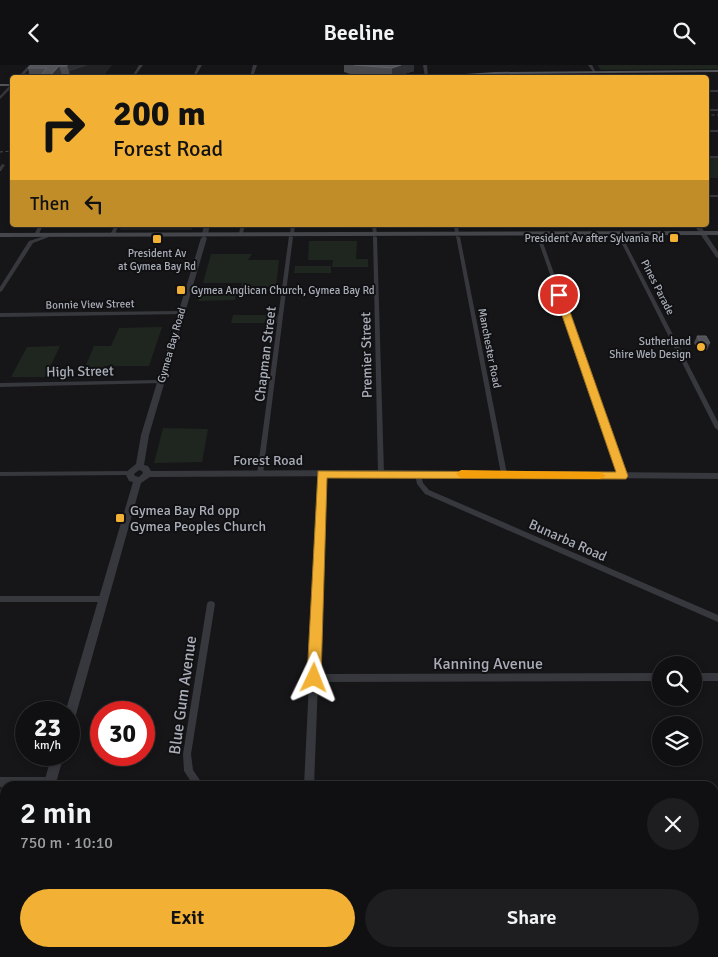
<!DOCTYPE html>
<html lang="en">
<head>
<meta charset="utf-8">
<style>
  :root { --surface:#101012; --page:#1e1e20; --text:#f1f3f6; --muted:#9c9d9f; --line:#303032; --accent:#f2b134 }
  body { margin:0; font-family:Signika,sans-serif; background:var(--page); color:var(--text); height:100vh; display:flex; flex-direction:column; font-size:19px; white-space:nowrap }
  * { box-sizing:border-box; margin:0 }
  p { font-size:16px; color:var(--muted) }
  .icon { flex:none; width:28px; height:28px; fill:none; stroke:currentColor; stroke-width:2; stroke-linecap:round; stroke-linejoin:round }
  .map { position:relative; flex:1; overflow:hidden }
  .drawer { position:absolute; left:0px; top:716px; width:719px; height:176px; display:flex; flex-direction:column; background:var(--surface); border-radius:15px 15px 0 0; box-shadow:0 2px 8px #0003,0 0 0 1px var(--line) }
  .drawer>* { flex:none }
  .banner { position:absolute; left:10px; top:10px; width:699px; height:152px; border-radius:5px; box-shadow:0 2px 8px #0003,0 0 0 1px var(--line); background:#f2b134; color:#111; overflow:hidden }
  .tools { position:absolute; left:652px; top:591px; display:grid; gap:10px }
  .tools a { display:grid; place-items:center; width:50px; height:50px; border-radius:50%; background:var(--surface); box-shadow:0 2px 8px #0003,0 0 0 1px var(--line); font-size:25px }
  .speed { position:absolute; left:15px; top:636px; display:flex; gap:10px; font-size:25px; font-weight:700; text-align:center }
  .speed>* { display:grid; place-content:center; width:65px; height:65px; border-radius:50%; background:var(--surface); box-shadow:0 2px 8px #0003,0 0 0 1px var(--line); line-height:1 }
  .speed small { font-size:12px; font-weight:400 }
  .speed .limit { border:8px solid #d22; background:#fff; color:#111 }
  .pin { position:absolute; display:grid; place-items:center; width:42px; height:42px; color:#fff; margin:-21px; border:2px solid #fff; border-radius:50%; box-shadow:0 1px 5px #0007 }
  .me { position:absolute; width:55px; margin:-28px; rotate:2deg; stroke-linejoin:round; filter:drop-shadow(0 0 4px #0008) }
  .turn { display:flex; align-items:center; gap:18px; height:105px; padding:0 20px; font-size:22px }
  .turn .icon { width:65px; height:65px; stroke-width:2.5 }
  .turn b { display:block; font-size:35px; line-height:42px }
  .then { display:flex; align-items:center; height:48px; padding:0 20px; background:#0003; gap:10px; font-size:19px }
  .round { display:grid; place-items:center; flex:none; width:52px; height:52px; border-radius:26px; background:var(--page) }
  .headline { display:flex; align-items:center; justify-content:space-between; height:85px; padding:0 20px }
  h1 { font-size:30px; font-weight:600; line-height:38px }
  .cta { display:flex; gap:10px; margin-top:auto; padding:10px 20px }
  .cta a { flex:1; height:58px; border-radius:30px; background:var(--accent); color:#111; font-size:20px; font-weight:600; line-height:58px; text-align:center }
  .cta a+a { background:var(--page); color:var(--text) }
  header { display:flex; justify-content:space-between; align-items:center; height:65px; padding:0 20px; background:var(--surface); font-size:22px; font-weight:600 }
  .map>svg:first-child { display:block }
</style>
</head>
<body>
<header><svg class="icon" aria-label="back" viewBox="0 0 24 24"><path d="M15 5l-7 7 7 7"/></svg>Beeline<svg class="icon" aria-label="search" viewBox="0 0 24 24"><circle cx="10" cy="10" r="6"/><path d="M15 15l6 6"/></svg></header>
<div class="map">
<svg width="718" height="892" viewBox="0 0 718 892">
  <rect width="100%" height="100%" fill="#161618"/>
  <path fill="#222225" d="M35 0H112L103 12H23Z
    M122 160H194L192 165H120Z"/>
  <path fill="#1e261f" d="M597 0H718V4L601 5Z
    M706 93H718V113H706Z
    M309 176H357L356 194H368V202H332L333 195H308Z
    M211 189H252L248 195H279L276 222 241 221 242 218H203Z
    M295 201H331V208H294Z
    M200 227H237L235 235 198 236Z
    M233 250H281L280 258H231Z
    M162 262 149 301H104L99 312H81L94 281H111L119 263Z
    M60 281 45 312H11L27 282Z
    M163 363 208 364 202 397 154 398Z
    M616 888H686L696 892H629Z"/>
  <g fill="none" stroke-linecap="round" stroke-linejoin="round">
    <path fill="#37383d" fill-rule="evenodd" d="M139 0H143L134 12H132Z
      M198 0H202L195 12H193Z
      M253 0H257L253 12H250Z
      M423 0H427L428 12H425Z
      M539 9H541L542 12H540Z
      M706 25H718V27H706Z
      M706 44H718V46H706Z
      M706 65H718V67H706Z
      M706 91H718V93H706Z
      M2 99 5 100 1 106H0V102Z
      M706 130H718V132H706Z
      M39 160H43L39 169H35V168Z
      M115 160H119L115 169H111V168Z
      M241 160H245L243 168 241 169 239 168Z
      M291 160H295L294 169 292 170 290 169Z
      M372 160H376L377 170 373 169Z
      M454 160H458L459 169 455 168Z
      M618 170 622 171 718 357V365L715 363 618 171Z
      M45 171 49 172 33 178 2 226 0 227V222L29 176Z
      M289 171 293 172 263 409 260 411 257 409Z
      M373 171 377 172 384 408 381 410 378 408Z
      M456 171 460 172 507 409 504 411 501 409Z
      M537 171 541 172 626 411 625 413H623L620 411 537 172Z
      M180 246 182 247V249L0 252V248Z
      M160 315 163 317 162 318 0 322V318Z
      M129 406 132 408 129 410 0 411V407Z
      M320 407H322L325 409 318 609 661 608V616L318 617 314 721H304L319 409Z
      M416 407H420L423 418 429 425 718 550V557L425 429 417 419 415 409Z
      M0 531H103L106 532 107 534 106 536 103 537H0Z
      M211 536 214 537 215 539 191 689 193 705 204 721H194L184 706 183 689 207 539 208 537Z
      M694 608H718V616H694Z
      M0 712H51L54 714 56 717 54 720 52 721 0 722Z"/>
    <path fill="#37383d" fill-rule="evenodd" d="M29 0H33L22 12H18Z
      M588 0H592L596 8H594Z
      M11 19H12V22L0 34V31Z
      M204 160H210L208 169 205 171 202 169Z
      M694 160H700L718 187V193L716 192Z
      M204 171 207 173 149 370 144 400 148 401 151 406 381 405 718 408V414L381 411 150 412 141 418 75 653 73 657 69 658V648H65L133 417 129 416 125 408 136 399 141 370 201 173ZM139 405 142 406 143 408 139 412 135 411 134 409Z
      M52 690H64L55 721H43Z
      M5 867V888H8L7 892H0V870Z"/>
    <path fill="#45474d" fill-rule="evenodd" d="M718 166V170L0 172V168Z"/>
    <path fill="#53555c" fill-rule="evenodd" d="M718 5V7L495 9 420 12 495 7Z
      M0 19H12V21H0Z"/>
    <path stroke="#4a4c52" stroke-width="1" stroke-dasharray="3 2.5" stroke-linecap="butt" d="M706 50H718
      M0 87 12 86"/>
  </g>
  <path fill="#47494d" d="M31 0H87L69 6 70 10 39 12H30L28 3Z
    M344 0H414V6L394 12 356 11 344 7Z
    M697 271 710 278 707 285H698L694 278Z"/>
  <path fill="#2f3033" d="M67 0H87L69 6 70 10Z
    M401 0H414V6L394 12H392V3Z
    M59 1 62 10 60 12H49Z"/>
  <path fill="#525359" stroke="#5f6168" d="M31 0H67V1H59L49 12H39L47 3H28Z
    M354 0H401L392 3Z
    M697 271H706L710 278H701Z"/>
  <path fill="#f2b134" stroke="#9d7322" d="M559 227 564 230 628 411 626 414 327 413 321 613 319 617 314 619 309 617 307 613 318 406 616 407 555 230Z"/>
  <path fill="#f59e0b" d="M461 405 600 407 606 411 600 414 461 413 456 409Z"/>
  <g fill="#f2b134" stroke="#111113" stroke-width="2">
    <rect x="669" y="168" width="10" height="10" rx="2.5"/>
    <rect x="152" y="169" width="10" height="10" rx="2.5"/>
    <rect x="176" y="220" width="10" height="10" rx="2.5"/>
    <circle cx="701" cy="282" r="5"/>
    <rect x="115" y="448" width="10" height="10" rx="2.5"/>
  </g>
  <g text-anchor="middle" stroke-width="4" stroke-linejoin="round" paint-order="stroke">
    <g font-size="11" fill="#a8adb8" stroke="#111113" text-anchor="end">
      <text x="664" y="177">President Av after Sylvania Rd</text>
      <text x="157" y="192" text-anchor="middle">President Av<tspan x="157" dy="13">at Gymea Bay Rd</tspan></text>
      <text x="191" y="229" text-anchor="start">Gymea Anglican Church, Gymea Bay Rd</text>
      <text x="691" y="280">Sutherland<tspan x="691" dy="13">Shire Web Design</tspan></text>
    </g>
    <g font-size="11" fill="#a8adb8" stroke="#111113">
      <text transform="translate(658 222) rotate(63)" y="4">Pines Parade</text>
      <text transform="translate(90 239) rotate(-1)" y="4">Bonnie View Street</text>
      <text transform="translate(171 280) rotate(-74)" y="4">Gymea Bay Road</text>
      <text transform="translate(490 283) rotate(79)" y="4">Manchester Road</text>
    </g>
    <g font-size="14" fill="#a8adb8" stroke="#111113">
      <text transform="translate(265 289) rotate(-83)" y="5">Chapman Street</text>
      <text transform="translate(366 290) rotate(-91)" y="5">Premier Street</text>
      <text transform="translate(80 306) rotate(-1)" y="5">High Street</text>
      <text x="268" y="400">Forest Road</text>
      <text transform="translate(568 475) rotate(24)" y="5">Bunarba Road</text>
    </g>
    <g font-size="14" fill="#a8adb8" stroke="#111113" text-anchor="start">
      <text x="130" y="450">Gymea Bay Rd opp<tspan x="130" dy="16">Gymea Peoples Church</tspan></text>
    </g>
    <g font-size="16" fill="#a8adb8" stroke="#111113">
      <text x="488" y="604">Kanning Avenue</text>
      <text transform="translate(182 630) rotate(-82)" y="6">Blue Gum Avenue</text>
    </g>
  </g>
</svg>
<div class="tools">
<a><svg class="icon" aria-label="search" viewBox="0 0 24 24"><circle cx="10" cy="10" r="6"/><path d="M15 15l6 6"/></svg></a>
<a><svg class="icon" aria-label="layers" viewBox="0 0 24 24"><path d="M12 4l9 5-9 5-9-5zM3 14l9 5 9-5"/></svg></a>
</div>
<div class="speed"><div>23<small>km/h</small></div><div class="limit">30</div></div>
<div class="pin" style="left:559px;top:230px;background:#d93025"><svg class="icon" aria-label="arrive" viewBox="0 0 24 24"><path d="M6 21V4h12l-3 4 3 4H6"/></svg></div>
<svg class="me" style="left:314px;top:613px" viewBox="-20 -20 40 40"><path d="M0-17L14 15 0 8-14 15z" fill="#f2b134" stroke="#fff" stroke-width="4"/></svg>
<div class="banner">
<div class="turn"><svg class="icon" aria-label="right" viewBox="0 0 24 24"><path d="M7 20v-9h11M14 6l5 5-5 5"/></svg><div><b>200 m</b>Forest Road</div></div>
<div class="then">Then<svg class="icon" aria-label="left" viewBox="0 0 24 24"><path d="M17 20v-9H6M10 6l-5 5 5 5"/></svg></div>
</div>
<section class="drawer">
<div class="headline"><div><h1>2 min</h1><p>750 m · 10:10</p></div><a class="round"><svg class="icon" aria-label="close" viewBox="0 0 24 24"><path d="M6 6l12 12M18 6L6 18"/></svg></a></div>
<div class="cta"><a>Exit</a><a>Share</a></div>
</section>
</div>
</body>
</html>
